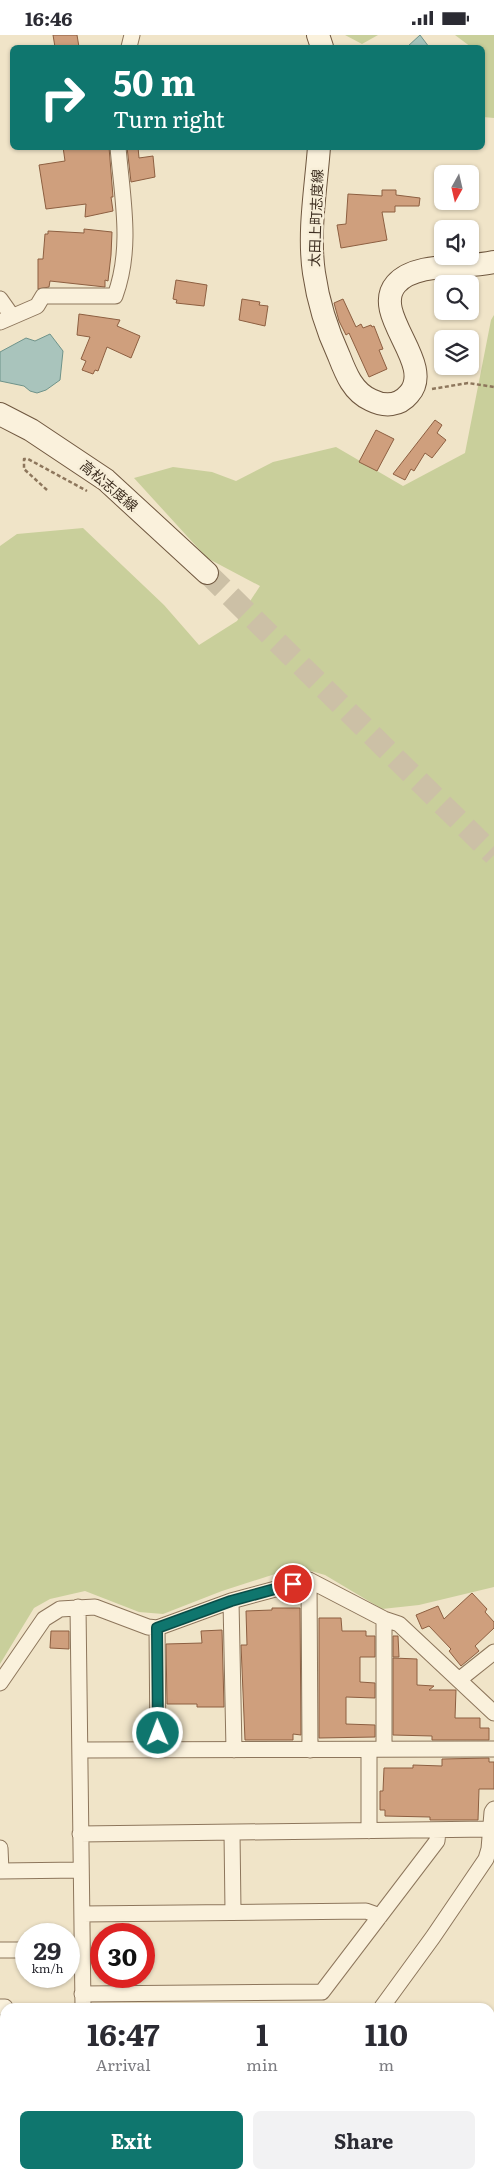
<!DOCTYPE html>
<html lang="en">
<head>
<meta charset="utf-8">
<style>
  :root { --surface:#fff; --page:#f2f2f3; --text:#2b2b33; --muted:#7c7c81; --accent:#0f766e }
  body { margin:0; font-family:Literata,"Noto Sans JP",serif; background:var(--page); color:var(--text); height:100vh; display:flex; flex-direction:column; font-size:19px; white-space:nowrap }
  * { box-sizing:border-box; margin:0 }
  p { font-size:16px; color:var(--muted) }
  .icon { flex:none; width:28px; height:28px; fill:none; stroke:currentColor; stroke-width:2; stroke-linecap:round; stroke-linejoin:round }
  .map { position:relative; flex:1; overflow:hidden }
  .drawer { position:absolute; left:0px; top:1968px; width:495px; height:176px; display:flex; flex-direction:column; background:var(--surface); border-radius:15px 15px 0 0; box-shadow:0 1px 4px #0004 }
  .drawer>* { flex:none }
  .top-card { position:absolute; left:10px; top:10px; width:475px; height:105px; border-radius:8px; box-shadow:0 1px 4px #0004; background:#0f766e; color:#fff; overflow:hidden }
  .needle { width:32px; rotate:188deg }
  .fabs { position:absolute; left:434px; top:130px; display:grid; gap:10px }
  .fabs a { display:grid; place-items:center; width:45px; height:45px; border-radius:8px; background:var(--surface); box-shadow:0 1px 4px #0004; font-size:25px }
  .speed { position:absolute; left:15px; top:1888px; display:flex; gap:10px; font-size:25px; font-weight:700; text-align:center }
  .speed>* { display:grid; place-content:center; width:65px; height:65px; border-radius:50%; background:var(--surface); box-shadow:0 1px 4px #0004; line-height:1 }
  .speed small { font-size:12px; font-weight:400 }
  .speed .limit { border:8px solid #d22; background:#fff; color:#111 }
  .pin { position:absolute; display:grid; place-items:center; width:42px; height:42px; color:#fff; margin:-21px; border:2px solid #fff; border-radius:50%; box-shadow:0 1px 5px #0007 }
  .me { position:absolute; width:55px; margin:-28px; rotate:359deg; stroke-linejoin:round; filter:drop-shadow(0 0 4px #0008) }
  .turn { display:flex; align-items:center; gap:18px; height:105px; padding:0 20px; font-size:22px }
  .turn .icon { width:65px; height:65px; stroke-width:2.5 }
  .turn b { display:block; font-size:35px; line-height:42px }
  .eta { display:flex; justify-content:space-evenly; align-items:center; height:85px; text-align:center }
  .eta b { font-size:30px; font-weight:700; line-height:35px }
  .cta { display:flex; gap:10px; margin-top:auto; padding:10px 20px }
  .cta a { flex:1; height:58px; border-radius:8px; background:var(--accent); color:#fff; font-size:20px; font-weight:700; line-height:58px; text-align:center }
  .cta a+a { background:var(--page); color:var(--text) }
  .status { display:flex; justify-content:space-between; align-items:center; height:35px; padding:0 25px; background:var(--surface); direction:ltr }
  .status svg { height:14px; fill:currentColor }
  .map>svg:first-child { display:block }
</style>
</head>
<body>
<div class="status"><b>16:46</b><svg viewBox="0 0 49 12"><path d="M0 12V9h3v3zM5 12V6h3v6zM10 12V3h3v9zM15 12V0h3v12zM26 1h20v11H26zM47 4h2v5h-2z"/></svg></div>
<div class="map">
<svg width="494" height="2143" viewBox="0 0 494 2143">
  <rect width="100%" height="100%" fill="#f0e4c8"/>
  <path fill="#c9cf9b" d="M345 0H378L362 9Z
    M455 0H494V83L483 82 482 12H471Z
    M494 280V1552L419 1570 382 1574 325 1540 297 1532 222 1556 163 1579 139 1577 85 1556 50 1564 34 1573 0 1629V511L17 499 83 493 164 570 199 610 237 586 260 551 207 523 134 443 173 432 212 437 236 446 273 427 336 412 403 451 465 418 491 285Z"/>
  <path fill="#a9c4bc" stroke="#6f938a" d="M420 0 429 12H407Z
    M50 299 63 316 60 345 46 355 37 358 30 356 24 351 0 346V317L26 303 35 306Z"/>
  <path fill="#cf9f7d" stroke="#8d5f41" d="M53 0H77L79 12H55Z
    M63 112H109L113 162H111L113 176 85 182 86 169 46 174 39 130 65 126Z
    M127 112H138L139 123 153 121 155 142 131 147Z
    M382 155H396V160L420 163 419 171H395V177H382L387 205 341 213 337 190 346 189 348 159 382 161Z
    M84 194 112 197 111 220 108 246 105 245V252L50 246 49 252 38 254V224H43L45 199H48V196L84 198Z
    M176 245 207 250 204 271 176 268 177 265 173 264Z
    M242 264 260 267 259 270 268 271 265 291 239 285Z
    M343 264 356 292 361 289 363 293 371 290 372 292 374 291 383 314 379 315 387 334 369 342 349 298 346 300 339 286 334 268Z
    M79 279 120 285 117 291 140 301 131 323 107 312 98 336 95 335 93 339 82 335 86 326 81 324 90 302 77 300Z
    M435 385 442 390 437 398 446 405 432 423 425 418 414 436 411 434 405 445 393 439Z
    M376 395 394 404 377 436 359 427Z
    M472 1558 487 1574 485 1577 494 1587V1593L475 1611 479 1616 461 1631 449 1616 451 1614 429 1591 422 1594 416 1580 438 1571 444 1584Z
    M272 1573H300L301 1700 293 1699V1705H245L241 1610H247L246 1576 272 1575Z
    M319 1583H341L342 1596H366V1601H375V1622H360V1647L375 1648V1663L346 1662V1689L375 1690V1702L319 1703Z
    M222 1595 224 1672H197V1669H167L166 1609 202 1608 201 1596Z
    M51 1596H69V1614L50 1613Z
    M393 1601H398L399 1622H393Z
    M393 1623 417 1624V1650L434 1651 429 1655H456L455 1683H480V1693H489V1705H432V1701L393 1700Z
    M489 1723V1727H494V1754H479L478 1785H430V1782L385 1781V1775H380V1756H383L384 1733H413V1730L442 1731V1724Z"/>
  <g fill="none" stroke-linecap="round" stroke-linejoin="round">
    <path stroke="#ccc0a6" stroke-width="22" stroke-dasharray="22 11" stroke-linecap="butt" d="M207 538 494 820"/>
    <defs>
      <path id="street" d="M129 12 132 0
        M0 264 12 281
        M0 287 37 271 43 261H115C133 212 122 162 118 112
        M309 1545 310 1715
        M231 1566 234 1715
        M78 1572 83 1972
        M384 1584V1714
        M157 1593 158 1715
        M460 1644 494 1617
        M0 1648 44 1584 60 1574 95 1572 148 1592 157 1593 231 1566 309 1545 384 1584 399 1589 494 1678
        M80 1715 494 1714
        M369 1796V1715
        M232 1798 233 1876
        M80 1799 490 1794
        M0 1813 1 1836
        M0 1836 81 1835
        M82 1879 366 1876 380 1881
        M0 1915H26
        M82 1959 322 1957 437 1806 438 1796
        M0 1972H5
        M382 1972 433 1902 486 1824 489 1814 492 1777 494 1774
        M350 2139 352 2143"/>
      <path id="secondary" d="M318 0 322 12
        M319 112C316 153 308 197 314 238 318 266 327 295 339 321 346 339 353 357 371 365 385 372 399 371 409 359 436 329 370 279 396 249 416 226 466 234 494 227
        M0 379 31 395 106 445 207 538"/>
    </defs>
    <use href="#street" stroke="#8d765c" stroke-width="17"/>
    <use href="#secondary" stroke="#6f573f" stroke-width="24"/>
    <path stroke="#8d765c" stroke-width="2.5" stroke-dasharray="4 2.5" stroke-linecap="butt" d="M432 354 468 348 494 352
      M47 455 24 434V424H28L87 456"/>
    <use href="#street" stroke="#faf1dc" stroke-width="15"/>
    <use href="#secondary" stroke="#faf1dc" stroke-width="22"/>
  </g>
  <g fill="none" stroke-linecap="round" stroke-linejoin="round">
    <defs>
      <path id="route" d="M158 1698 157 1593 231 1566 293 1549"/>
    </defs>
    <use href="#route" stroke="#0a4d48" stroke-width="12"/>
    <use href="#route" stroke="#0f766e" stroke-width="9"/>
  </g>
  <g text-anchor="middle" stroke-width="5" stroke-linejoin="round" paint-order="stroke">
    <g font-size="14" fill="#3d2e20" stroke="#f7eed8">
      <text transform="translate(316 183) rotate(-88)" y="5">太田上町志度線</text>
      <text transform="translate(109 451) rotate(40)" y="5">高松志度線</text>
    </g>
  </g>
</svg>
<div class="fabs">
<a><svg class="needle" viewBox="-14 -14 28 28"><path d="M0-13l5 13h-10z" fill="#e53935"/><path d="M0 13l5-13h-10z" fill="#7c7c81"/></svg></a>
<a><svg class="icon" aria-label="sound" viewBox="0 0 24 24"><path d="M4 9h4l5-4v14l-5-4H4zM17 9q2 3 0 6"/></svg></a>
<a><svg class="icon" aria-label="search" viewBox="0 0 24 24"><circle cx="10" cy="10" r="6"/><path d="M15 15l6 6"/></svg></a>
<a><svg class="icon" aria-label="layers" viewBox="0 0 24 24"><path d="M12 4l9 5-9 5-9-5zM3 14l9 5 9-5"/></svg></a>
</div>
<div class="speed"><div>29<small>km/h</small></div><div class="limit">30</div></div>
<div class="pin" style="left:293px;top:1549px;background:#d93025"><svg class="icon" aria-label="arrive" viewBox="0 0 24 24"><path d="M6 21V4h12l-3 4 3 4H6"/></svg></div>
<svg class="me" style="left:158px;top:1698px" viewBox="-20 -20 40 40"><circle r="17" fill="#0f766e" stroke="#fff" stroke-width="3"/><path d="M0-11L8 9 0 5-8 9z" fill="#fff"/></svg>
<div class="top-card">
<div class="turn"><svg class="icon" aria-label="right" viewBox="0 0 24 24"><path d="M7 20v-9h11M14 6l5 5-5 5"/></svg><div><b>50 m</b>Turn right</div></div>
</div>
<section class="drawer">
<div class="eta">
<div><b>16:47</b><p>Arrival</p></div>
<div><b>1</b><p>min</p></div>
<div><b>110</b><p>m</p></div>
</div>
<div class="cta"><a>Exit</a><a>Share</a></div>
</section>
</div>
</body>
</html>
